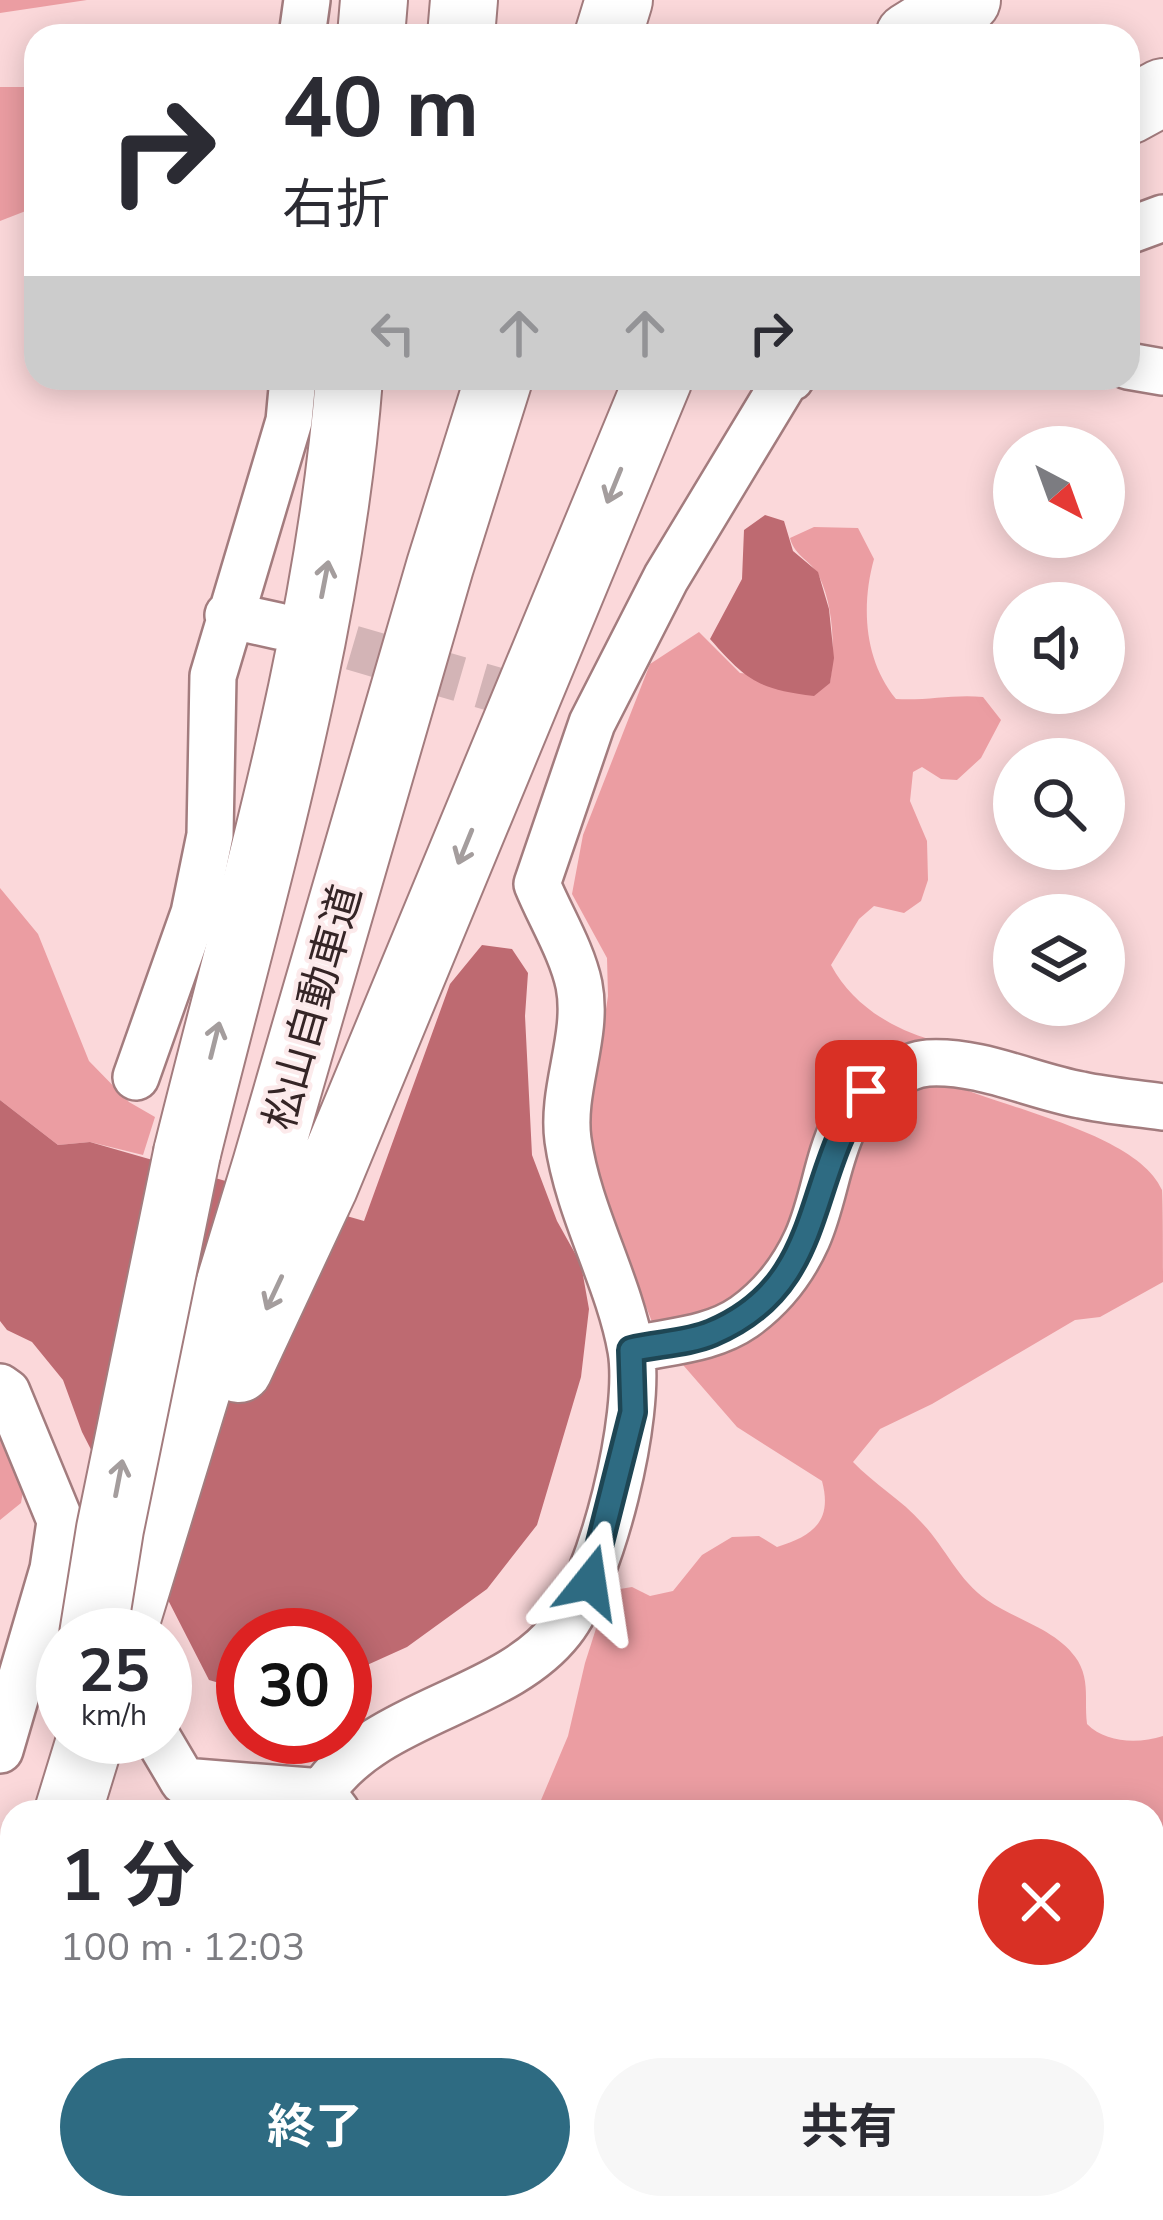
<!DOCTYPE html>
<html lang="ja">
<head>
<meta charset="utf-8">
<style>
  :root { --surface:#fff; --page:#f7f7f7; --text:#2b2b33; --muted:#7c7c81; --accent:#2e6b82 }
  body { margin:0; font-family:"Nunito Sans","Noto Sans JP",sans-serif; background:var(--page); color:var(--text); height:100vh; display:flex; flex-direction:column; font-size:45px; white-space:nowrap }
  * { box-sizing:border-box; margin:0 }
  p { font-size:39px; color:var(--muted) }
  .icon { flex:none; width:66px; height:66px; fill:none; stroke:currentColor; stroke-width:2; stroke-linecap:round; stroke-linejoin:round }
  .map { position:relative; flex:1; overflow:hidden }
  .side { position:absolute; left:0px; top:1800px; width:1164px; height:420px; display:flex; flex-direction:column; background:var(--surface); border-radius:36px 36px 0 0; box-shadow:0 6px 30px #0003 }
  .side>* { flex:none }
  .banner { position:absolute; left:24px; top:24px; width:1116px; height:366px; border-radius:36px; box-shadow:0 6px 30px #0003; background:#fff; color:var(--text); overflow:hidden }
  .needle { width:78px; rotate:139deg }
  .fabs { position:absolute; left:993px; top:426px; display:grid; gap:24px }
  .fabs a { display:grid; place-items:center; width:132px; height:132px; border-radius:50%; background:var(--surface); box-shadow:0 6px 30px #0003; font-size:60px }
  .speed { position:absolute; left:36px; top:1608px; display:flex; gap:24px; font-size:60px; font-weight:700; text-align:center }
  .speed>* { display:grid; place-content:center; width:156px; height:156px; border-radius:50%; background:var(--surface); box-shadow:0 6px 30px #0003; line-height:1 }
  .speed small { font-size:30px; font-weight:400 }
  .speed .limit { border:18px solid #d22; background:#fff; color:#111 }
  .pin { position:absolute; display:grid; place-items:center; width:102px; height:102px; color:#fff; margin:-51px; border-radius:24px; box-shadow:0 6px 18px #0006 }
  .me { position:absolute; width:132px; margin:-66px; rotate:15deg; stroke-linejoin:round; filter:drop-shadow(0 0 9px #0008) }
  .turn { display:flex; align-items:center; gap:42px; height:252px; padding:0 60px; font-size:54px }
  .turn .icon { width:156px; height:156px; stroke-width:2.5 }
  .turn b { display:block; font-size:84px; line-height:102px }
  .lanes { display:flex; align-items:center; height:114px; padding:0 60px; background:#0003; justify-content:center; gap:60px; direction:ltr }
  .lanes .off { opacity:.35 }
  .round { display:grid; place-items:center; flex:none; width:126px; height:126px; border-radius:63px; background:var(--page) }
  .summary { display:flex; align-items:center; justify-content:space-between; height:204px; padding:0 60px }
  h1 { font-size:72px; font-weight:700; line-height:90px }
  .button { display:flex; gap:24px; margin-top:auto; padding:24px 60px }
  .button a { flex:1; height:138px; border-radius:72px; background:var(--accent); color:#fff; font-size:48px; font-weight:700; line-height:138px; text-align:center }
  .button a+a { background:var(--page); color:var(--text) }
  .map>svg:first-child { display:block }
</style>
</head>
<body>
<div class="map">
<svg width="1163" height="2220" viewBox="0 0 1163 2220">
  <rect width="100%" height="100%" fill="#fbd8da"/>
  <path fill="#eb9da2" d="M0 0H87L0 13Z
    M0 87H36V207L0 221Z
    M814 527 858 528 874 559C861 606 864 660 896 699 926 701 953 694 983 697L1001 720 981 758 957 780 941 779 922 767 913 772 910 801 927 841 928 880 921 901 904 913 874 906 859 919 831 965C852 1004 890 1028 932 1040L942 1080C997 1107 1137 1132 1162 1190 1163 1207 1163 1261 1163 1282L1100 1317 1075 1320 932 1404 880 1429 853 1462C874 1484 902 1500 922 1523 945 1547 959 1581 987 1600 1016 1620 1059 1630 1078 1661 1090 1682 1084 1701 1087 1724 1106 1743 1138 1744 1163 1736V1984L1152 1981V1812H536L568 1736 585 1663 608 1591 632 1587 650 1596 673 1591 702 1555 732 1537 759 1536 777 1547C812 1536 833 1522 822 1481L737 1427 657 1335 598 1181 589 1123 608 996 607 958 572 894 583 835 650 664 699 632 740 673 830 682C835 650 834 607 819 576 811 560 795 557 790 538Z
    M0 888 38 934 89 1061 129 1102 155 1117 143 1155 90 1142 58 1145 0 1100Z
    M0 1427 24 1486 21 1503 0 1520Z"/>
  <path fill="#be6a71" d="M765 515 784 521 793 551 818 572 829 609 834 658 830 683 814 696C758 689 747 681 710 639L742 579 744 530Z
    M482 945 512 949 528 973 525 1016 532 1155 557 1221 581 1264 589 1309 581 1377 537 1525 487 1589 407 1647 345 1675V1635H243V1690L209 1680 82 1432 63 1380 32 1342 7 1330 0 1321V1100L58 1145 90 1142 364 1221 450 984Z
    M220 2208H656L652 2220H224Z"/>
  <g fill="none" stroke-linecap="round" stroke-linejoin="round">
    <path stroke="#d3b4b6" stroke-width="45" stroke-dasharray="45 22" stroke-linecap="butt" d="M288 629 545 704"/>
    <defs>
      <path id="minor" d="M302 36 307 0
        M1128 231 1163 218
        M1128 366 1163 372
        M228 615 278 626
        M136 1077 194 913 210 835 213 676 289 421 293 378
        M631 1350C669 1341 711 1340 744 1317 772 1297 793 1270 807 1239 832 1183 827 1114 886 1079 898 1072 914 1064 928 1063 980 1060 1032 1086 1081 1095 1108 1101 1136 1103 1163 1107
        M0 1387 7 1392 97 1610
        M157 1737 183 1781 322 1792 337 1812
        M0 1750 53 1569 60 1522
        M322 1792C376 1710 504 1703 561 1630 602 1578 642 1415 631 1350 619 1281 578 1212 568 1140 561 1089 589 1036 579 985 572 951 550 916 537 884L592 723 666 578 785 381 791 378
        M1134 2208 1149 2220"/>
      <path id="highway" d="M371 36 374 0
        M461 36 464 0
        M608 36 619 0
        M909 36 967 0
        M1128 111 1163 92
        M187 1153C250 898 329 641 349 378
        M239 1369 324 1187 659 378
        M122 1635 266 1165 440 566 499 378
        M68 1812 91 1737
        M0 2053 12 2010"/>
    </defs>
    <use href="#minor" stroke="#a37c7e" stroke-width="50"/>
    <use href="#highway" stroke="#a37c7e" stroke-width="70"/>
    <use href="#minor" stroke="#fff" stroke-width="45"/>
    <use href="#highway" stroke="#fff" stroke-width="66"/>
    <defs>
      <path id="highway-bridge" d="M93 1635 110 1529 187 1153"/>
    </defs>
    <use href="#highway-bridge" stroke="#a37c7e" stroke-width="70" stroke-linecap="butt"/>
    <use href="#highway-bridge" stroke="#fff" stroke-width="66"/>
  </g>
  <defs><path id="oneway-shaft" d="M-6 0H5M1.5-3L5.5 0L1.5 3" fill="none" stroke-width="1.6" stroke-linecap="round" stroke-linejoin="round" transform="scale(3)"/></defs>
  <g stroke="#a49d9d">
    <use href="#oneway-shaft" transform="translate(614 486) rotate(112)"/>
    <use href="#oneway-shaft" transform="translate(325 579) rotate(-79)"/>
    <use href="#oneway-shaft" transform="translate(465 847) rotate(112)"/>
    <use href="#oneway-shaft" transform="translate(215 1040) rotate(-76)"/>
    <use href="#oneway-shaft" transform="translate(274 1293) rotate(115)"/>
    <use href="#oneway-shaft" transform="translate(119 1478) rotate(-79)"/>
  </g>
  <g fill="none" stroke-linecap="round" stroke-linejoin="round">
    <defs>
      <path id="route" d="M590 1582 633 1412 631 1350C656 1344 689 1343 712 1333 828 1284 803 1178 866 1091"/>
    </defs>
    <use href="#route" stroke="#1e4654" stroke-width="30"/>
    <use href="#route" stroke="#2e6b82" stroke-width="21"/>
  </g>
  <g text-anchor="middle" stroke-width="9" stroke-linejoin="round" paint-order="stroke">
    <g font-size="42" fill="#352526" stroke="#fceaeb">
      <text transform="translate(312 1007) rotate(-74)" y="15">松山自動車道</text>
    </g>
  </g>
</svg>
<div class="fabs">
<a><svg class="needle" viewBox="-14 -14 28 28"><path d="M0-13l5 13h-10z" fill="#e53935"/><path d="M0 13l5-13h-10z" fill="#7c7c81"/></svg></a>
<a><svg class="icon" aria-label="sound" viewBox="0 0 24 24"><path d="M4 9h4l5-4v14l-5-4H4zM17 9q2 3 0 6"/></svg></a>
<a><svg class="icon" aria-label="search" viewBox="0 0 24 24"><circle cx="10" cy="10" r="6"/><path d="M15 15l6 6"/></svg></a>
<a><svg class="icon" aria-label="layers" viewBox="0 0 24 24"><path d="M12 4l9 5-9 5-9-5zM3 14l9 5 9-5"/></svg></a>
</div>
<div class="speed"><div>25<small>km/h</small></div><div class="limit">30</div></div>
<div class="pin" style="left:866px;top:1091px;background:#d93025"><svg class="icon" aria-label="arrive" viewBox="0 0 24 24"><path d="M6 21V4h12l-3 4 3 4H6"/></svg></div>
<svg class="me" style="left:590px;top:1582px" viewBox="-20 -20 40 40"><path d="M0-17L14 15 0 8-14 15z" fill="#2e6b82" stroke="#fff" stroke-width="4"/></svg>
<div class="banner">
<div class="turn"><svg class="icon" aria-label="right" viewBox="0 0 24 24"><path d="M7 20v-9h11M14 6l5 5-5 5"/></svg><div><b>40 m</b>右折</div></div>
<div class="lanes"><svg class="icon off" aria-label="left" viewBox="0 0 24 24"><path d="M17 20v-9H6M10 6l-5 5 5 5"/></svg><svg class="icon off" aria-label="ahead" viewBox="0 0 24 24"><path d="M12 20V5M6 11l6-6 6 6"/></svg><svg class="icon off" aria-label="ahead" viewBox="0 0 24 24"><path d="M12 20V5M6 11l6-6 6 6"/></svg><svg class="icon" aria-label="right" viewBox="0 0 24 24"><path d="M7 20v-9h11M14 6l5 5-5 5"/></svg></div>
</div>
<section class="side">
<div class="summary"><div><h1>1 分</h1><p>100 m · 12:03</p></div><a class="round" style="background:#d93025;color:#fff"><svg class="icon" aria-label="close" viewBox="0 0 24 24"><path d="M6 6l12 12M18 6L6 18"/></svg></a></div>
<div class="button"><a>終了</a><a>共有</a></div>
</section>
</div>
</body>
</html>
